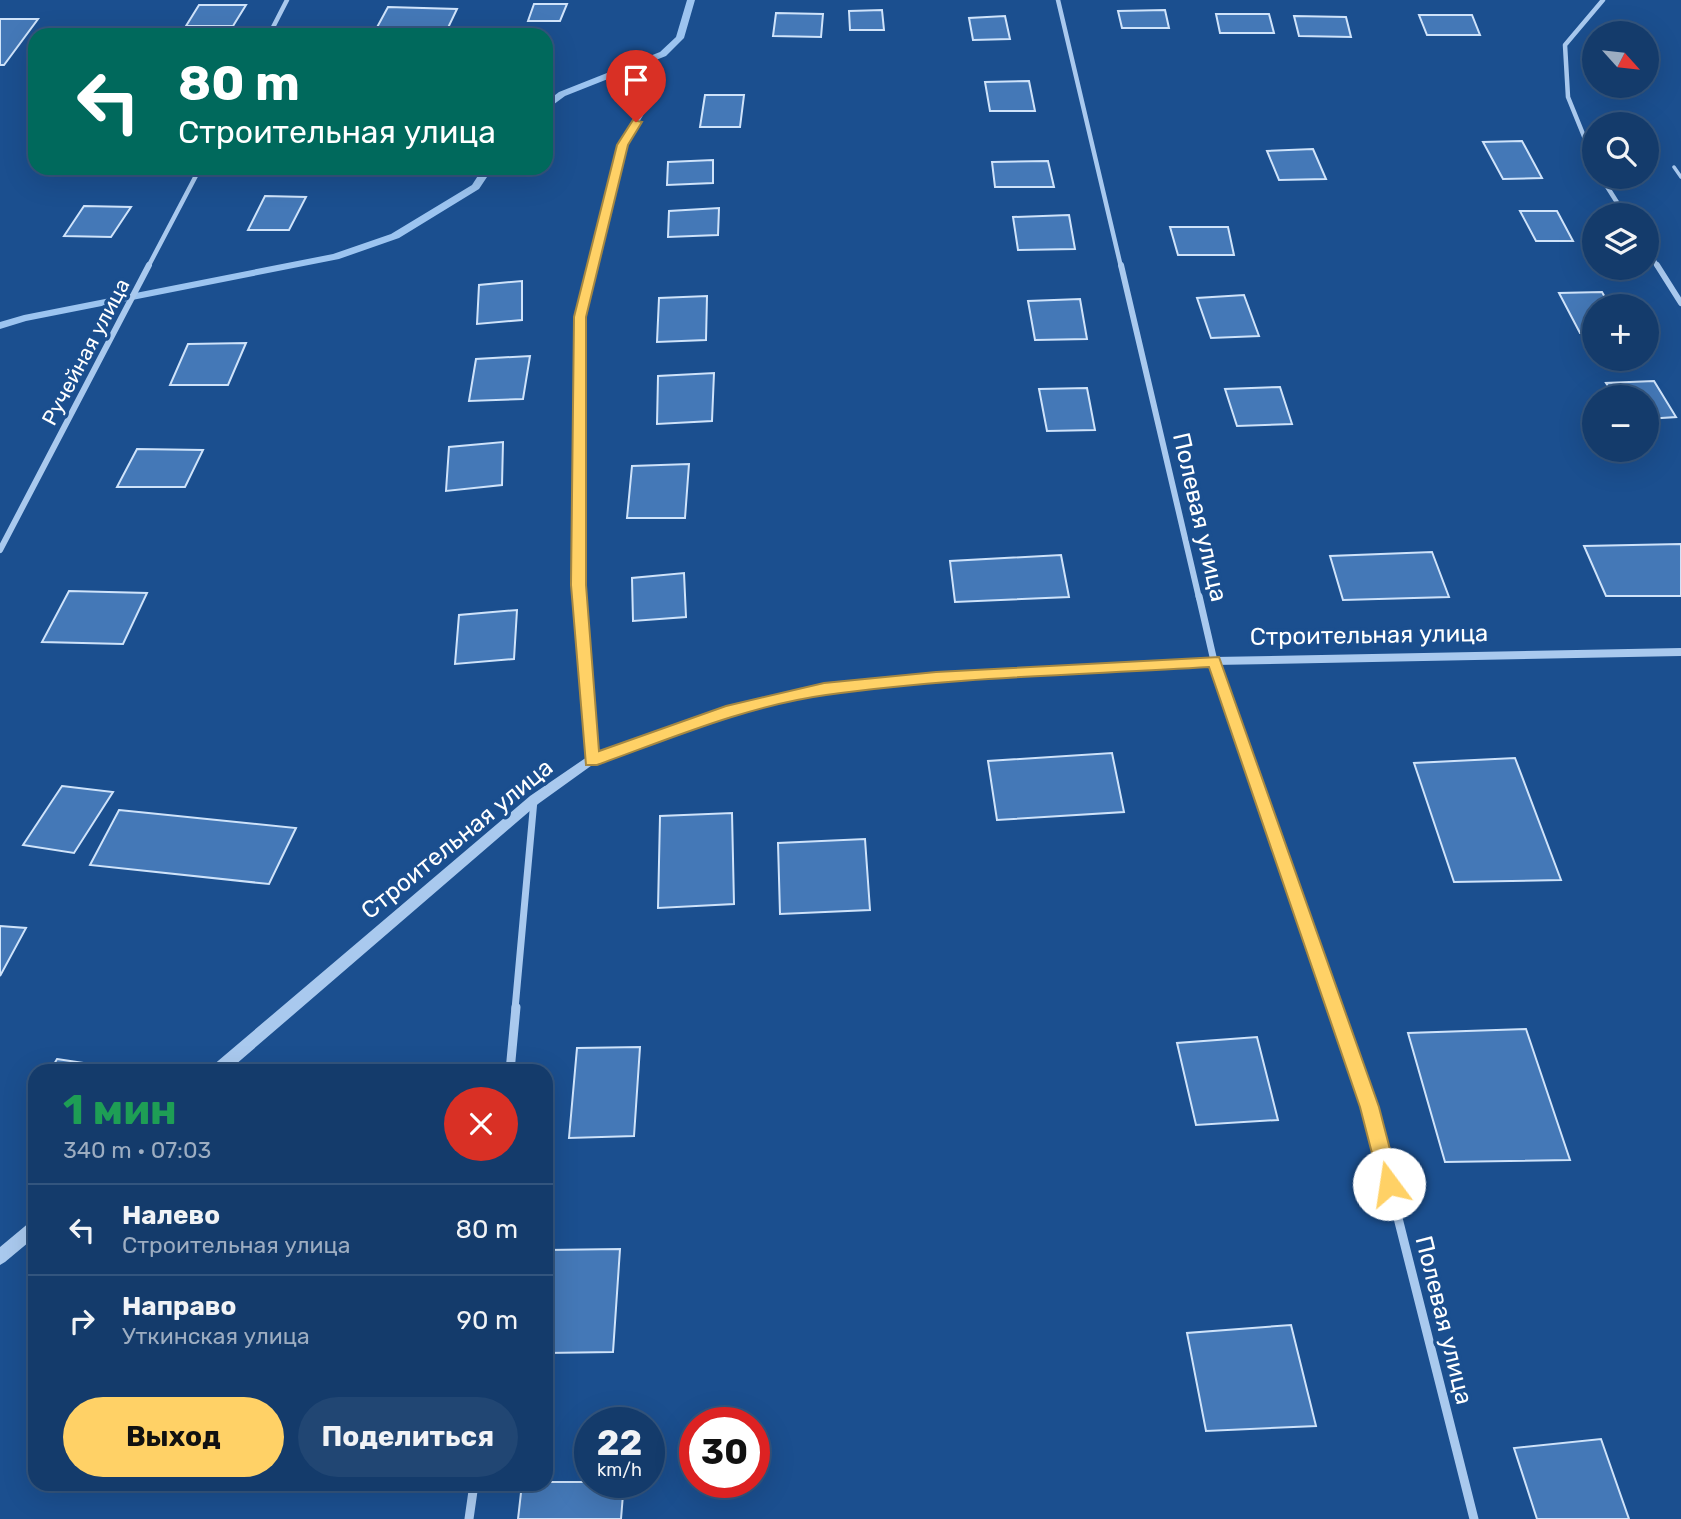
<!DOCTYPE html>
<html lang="ru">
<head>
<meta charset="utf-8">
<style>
  :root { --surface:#143b6b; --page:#214673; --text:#f1f3f6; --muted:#9dadc1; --line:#33557e; --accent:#ffd166 }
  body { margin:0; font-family:Rubik,sans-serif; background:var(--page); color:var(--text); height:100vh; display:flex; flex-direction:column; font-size:26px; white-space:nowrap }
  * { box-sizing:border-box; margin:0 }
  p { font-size:23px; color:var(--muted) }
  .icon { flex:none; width:38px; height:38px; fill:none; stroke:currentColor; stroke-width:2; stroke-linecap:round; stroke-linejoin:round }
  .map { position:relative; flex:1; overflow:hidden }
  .sheet { position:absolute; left:28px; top:1064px; width:525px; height:427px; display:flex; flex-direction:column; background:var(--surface); border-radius:21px; box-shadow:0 7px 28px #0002,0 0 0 2px var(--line) }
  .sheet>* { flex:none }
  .hud { position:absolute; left:28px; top:28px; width:525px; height:147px; border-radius:21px; box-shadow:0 7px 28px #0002,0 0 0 2px var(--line); background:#00695c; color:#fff; overflow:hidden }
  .needle { width:46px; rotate:117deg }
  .controls { position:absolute; left:1582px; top:21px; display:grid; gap:14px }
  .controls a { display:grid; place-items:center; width:77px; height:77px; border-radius:50%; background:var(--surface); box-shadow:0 7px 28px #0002,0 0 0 2px var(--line); font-size:35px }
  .speed { position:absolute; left:574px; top:1407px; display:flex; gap:14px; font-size:35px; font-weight:700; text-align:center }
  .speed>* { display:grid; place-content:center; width:91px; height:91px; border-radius:50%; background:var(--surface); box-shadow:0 7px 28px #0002,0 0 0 2px var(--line); line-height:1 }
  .speed small { font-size:18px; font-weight:400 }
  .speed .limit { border:10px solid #d22; background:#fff; color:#111 }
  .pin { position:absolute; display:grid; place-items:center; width:60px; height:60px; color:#fff; margin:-72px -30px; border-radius:50% 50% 50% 0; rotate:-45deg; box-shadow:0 0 7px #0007 }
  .pin .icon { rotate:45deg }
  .me { position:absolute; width:77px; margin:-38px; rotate:346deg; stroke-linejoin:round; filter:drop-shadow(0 0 5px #0008) }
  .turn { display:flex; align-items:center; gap:24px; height:147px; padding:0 35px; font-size:32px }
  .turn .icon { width:91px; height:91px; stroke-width:2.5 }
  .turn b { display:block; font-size:49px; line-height:60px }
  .round { display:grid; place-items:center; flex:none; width:74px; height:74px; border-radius:37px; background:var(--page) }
  .overview { display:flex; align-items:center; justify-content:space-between; height:119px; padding:0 35px }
  h1 { font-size:42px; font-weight:700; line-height:52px; color:#1e9e55 }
  .action { display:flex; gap:14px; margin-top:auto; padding:14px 35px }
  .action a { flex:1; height:80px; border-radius:42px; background:var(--accent); color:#111; font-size:28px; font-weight:700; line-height:80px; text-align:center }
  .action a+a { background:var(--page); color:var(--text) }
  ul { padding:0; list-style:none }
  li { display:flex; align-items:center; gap:21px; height:91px; padding:0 35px; border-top:2px solid var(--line) }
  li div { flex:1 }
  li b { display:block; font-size:26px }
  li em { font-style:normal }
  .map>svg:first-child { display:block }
</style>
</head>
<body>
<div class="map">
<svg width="1681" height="1519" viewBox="0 0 1681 1519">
  <rect width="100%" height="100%" fill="#1b4f8f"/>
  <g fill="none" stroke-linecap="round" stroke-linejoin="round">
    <path fill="#9cc4f0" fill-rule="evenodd" d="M687 0H695L684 38 666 56 565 96 546 110V102L559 92 660 52 676 37Z
      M483 168H493L479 189 399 238 339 259 26 321 0 329V322L24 315 333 254 391 234 472 185Z"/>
  </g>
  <path fill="#4478b7" stroke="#cfe3fa" stroke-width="2" d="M534 4H567L560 21H528Z
    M199 5H246L233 26H186Z
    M388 7 457 9 446 32 375 31Z
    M882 10 884 30H850L849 11Z
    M1165 10 1169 28H1122L1118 11Z
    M776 13 823 14 821 37 773 36Z
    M1216 14H1269L1274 33H1220Z
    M1419 15H1472L1480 35H1427Z
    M1005 16 1010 39 973 40 969 18Z
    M1294 16 1346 17 1351 37 1299 36Z
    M0 19H38L4 65H0Z
    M1029 81 1035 111H990L985 82Z
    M705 95H744L740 127H700Z
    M1522 141 1542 178 1503 179 1483 142Z
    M1313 149 1326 179 1279 180 1267 151Z
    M713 160V183L667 185 668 162Z
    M1048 161 1054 187H995L992 162Z
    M102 168H155L152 173H99Z
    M265 196 306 197 289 230H248Z
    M84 206 131 207 111 237 64 236Z
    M719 208 718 235 668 237 669 211Z
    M1520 211H1557L1573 241H1536Z
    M1069 215 1075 249 1018 250 1013 217Z
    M1170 227H1228L1234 255H1178Z
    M522 281V320L477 324 479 285Z
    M1602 292 1610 306H1594V333H1580L1559 293Z
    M1244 295 1259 336 1211 338 1197 298Z
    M707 296 706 340 657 342 659 298Z
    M1080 299 1087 339 1035 340 1028 301Z
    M246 343 228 385H170L188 344Z
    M530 356 523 399 469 401 476 359Z
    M714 373 712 421 657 424 658 376Z
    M1654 381 1676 417 1647 419V397H1615L1606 383Z
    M1280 387 1292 424 1237 426 1225 389Z
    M1087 388 1095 430 1047 431 1039 389Z
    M503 442 502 485 446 491 449 447Z
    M137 449 203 450 185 487H117Z
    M689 464 685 518H627L632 466Z
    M1681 544V596H1606L1584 546Z
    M1432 552 1449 597 1343 600 1330 556Z
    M1061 555 1069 597 955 602 950 561Z
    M684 573 686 617 633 621 632 578Z
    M69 591 147 593 123 644 42 642Z
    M517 610 514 659 455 664 459 615Z
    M1112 753 1124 812 997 820 988 761Z
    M1515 758 1561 880 1454 882 1414 763Z
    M62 786 113 792 74 853 23 845Z
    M119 810 296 828 269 884 90 865Z
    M732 813 734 904 658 908 660 816Z
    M865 839 870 910 780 914 778 843Z
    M0 926 26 928 0 976Z
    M1526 1029 1570 1160 1445 1162 1408 1033Z
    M1257 1037 1278 1120 1196 1125 1177 1043Z
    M640 1047 634 1136 569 1138 577 1048Z
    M57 1059 130 1070 50 1071Z
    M620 1249 613 1352 546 1353V1250Z
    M1291 1325 1316 1426 1206 1431 1187 1333Z
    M1601 1439 1629 1519H1537L1514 1448Z
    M546 1482H624L621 1519H518L522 1484Z"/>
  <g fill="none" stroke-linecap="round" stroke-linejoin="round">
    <path stroke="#a9c9ee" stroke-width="3.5" d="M1674 167 1681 177"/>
    <path stroke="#a9c9ee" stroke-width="4.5" d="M1058 0 1121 267
      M269 35 287 0
      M1594 161 1568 97 1565 45 1603 0
      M1601 177 1625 215
      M1647 250 1658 267
      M148 267 200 168
      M592 267 623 145 650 99"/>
    <path stroke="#a9c9ee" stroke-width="6" d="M1121 265 1199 598
      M1657 265 1681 303
      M0 550 149 265
      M580 598V316L593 265"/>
    <path stroke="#a9c9ee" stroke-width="7" d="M580 596 591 760
      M1199 596 1214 661 1336 1009
      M515 1009 534 800"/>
    <path stroke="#a9c9ee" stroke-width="9" d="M1335 1007 1370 1107 1474 1519
      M510 1071 516 1007
      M469 1519 474 1484"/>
    <path fill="#a9c9ee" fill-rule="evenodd" d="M1681 648V656L1214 665 936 682 824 694 727 716 595 763 538 804 228 1071H210L212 1066 530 796 587 757 726 707 824 684 936 674 1214 657Z
      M35 1219V1237L5 1262 0 1265V1247L30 1222Z"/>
  </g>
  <path fill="#ffd166" stroke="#a68842" stroke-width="2" d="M633 120 642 122 628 145 586 317V585L599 751 726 706 824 683 936 672 1219 657 1379 1107 1399 1184 1396 1191 1389 1194 1382 1191 1380 1184 1360 1107 1209 667C1082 675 952 677 826 695 747 706 672 738 597 765H586L571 585 574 317 617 145Z"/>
  <g text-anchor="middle" stroke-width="7" stroke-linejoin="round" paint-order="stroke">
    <g font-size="21" fill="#fff" stroke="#1b4f8f">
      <text transform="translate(86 352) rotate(-62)" y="7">Ручейная улица</text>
    </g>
    <g font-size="24" fill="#fff" stroke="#1b4f8f">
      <text transform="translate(1200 517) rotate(77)" y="8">Полевая улица</text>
      <text transform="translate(1369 635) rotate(-1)" y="8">Строительная улица</text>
      <text transform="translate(457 839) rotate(-39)" y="8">Строительная улица</text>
      <text transform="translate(1444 1320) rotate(76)" y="8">Полевая улица</text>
    </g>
  </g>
</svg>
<div class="controls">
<a><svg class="needle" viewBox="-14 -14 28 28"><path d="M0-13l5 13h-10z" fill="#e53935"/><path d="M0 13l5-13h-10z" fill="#9dadc1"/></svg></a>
<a><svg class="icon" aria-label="search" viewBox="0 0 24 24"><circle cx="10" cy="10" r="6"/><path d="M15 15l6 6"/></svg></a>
<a><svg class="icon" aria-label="layers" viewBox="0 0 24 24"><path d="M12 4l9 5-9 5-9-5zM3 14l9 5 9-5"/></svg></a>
<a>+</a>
<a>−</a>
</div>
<div class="speed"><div>22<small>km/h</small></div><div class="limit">30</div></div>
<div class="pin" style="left:636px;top:122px;background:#d93025"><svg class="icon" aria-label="arrive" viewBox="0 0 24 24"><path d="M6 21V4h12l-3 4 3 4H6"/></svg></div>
<svg class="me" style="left:1389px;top:1184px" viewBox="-20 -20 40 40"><circle r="19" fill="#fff"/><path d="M0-13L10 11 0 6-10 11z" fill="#ffd166"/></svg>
<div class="hud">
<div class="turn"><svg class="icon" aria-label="left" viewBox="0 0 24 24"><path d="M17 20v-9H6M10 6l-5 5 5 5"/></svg><div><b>80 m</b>Строительная улица</div></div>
</div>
<section class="sheet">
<div class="overview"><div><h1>1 мин</h1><p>340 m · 07:03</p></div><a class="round" style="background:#d93025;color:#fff"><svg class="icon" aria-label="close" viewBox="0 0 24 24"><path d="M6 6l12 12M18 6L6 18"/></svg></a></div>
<ul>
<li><svg class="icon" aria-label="left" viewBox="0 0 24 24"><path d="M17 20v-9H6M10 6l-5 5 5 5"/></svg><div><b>Налево</b><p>Строительная улица</p></div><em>80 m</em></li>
<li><svg class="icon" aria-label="right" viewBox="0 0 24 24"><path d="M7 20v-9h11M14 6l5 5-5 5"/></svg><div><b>Направо</b><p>Уткинская улица</p></div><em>90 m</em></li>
</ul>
<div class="action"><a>Выход</a><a>Поделиться</a></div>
</section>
</div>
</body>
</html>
